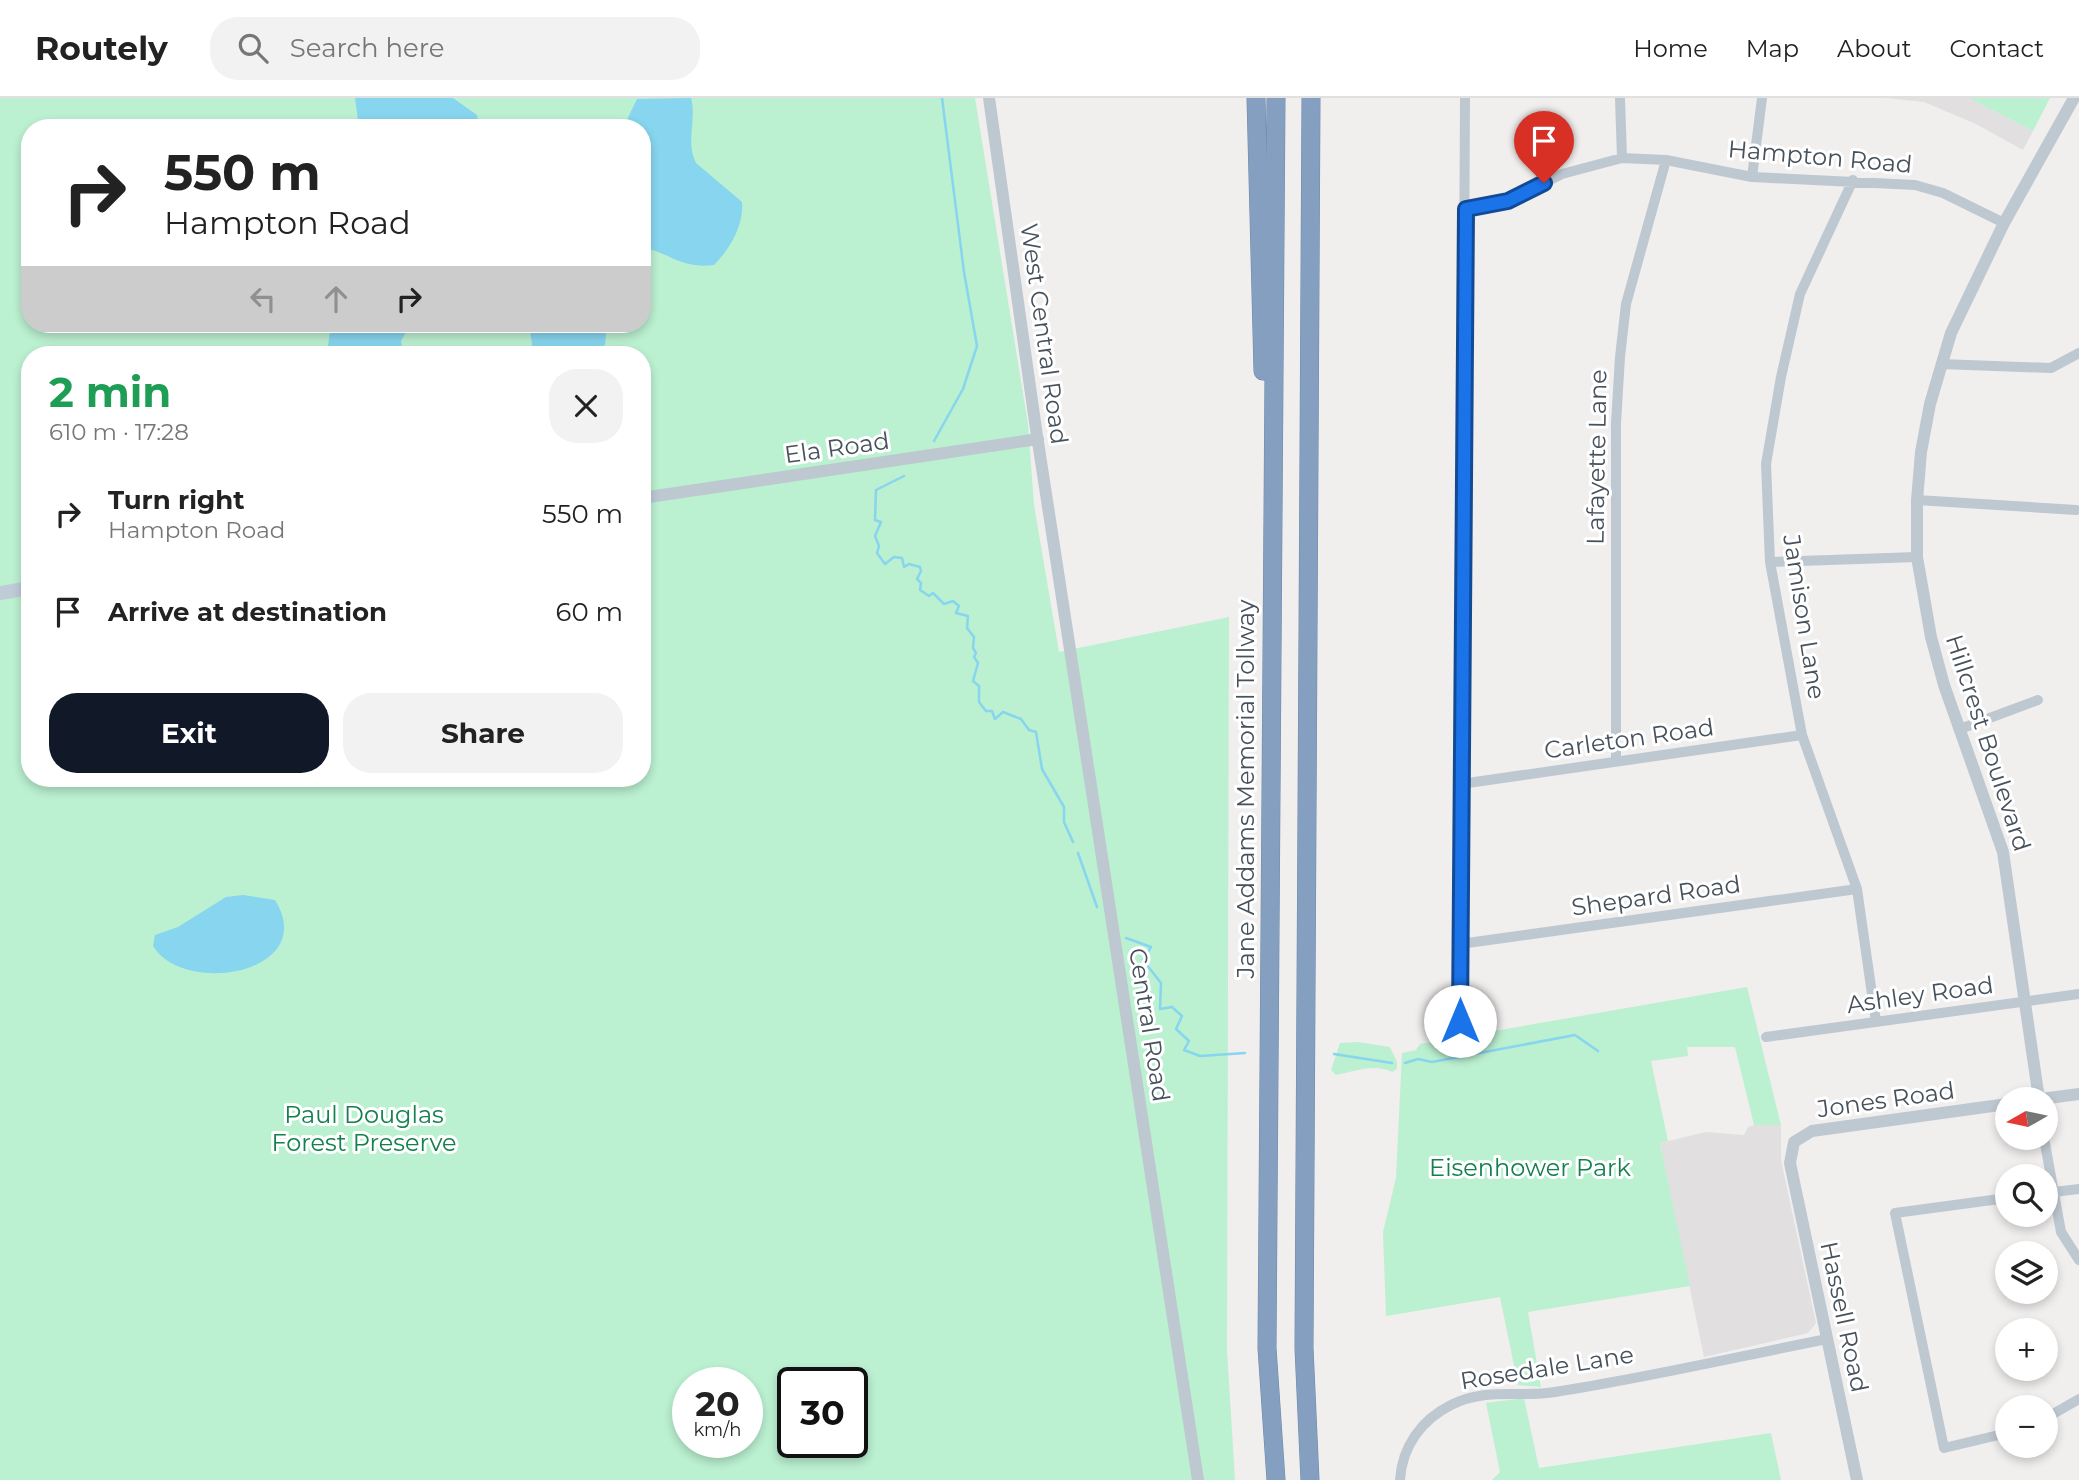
<!DOCTYPE html>
<html lang="en">
<head>
<meta charset="utf-8">
<style>
  :root { --surface:#fff; --page:#f2f2f2; --text:#222; --muted:#767676; --line:#e0e0e0; --accent:#111827 }
  body { margin:0; font-family:Montserrat,sans-serif; background:var(--page); color:var(--text); height:100vh; display:flex; flex-direction:column; font-size:26px; white-space:nowrap }
  * { box-sizing:border-box; margin:0 }
  p { font-size:23px; color:var(--muted) }
  .icon { flex:none; width:38px; height:38px; fill:none; stroke:currentColor; stroke-width:2; stroke-linecap:round; stroke-linejoin:round }
  .map { position:relative; flex:1; overflow:hidden }
  .side { position:absolute; left:21px; top:248px; width:630px; height:441px; display:flex; flex-direction:column; background:var(--surface); border-radius:28px; box-shadow:0 4px 10px #0003 }
  .side>* { flex:none }
  .hud { position:absolute; left:21px; top:21px; width:630px; height:214px; border-radius:28px; box-shadow:0 4px 10px #0003; background:#fff; color:var(--text); overflow:hidden }
  .needle { width:46px; rotate:261deg }
  .fabs { position:absolute; left:1995px; top:989px; display:grid; gap:14px }
  .fabs a { display:grid; place-items:center; width:63px; height:63px; border-radius:50%; background:var(--surface); box-shadow:0 4px 10px #0003; font-size:35px }
  .speed { position:absolute; left:672px; top:1269px; display:flex; gap:14px; font-size:35px; font-weight:700; text-align:center }
  .speed>* { display:grid; place-content:center; width:91px; height:91px; border-radius:50%; background:var(--surface); box-shadow:0 4px 10px #0003; line-height:1 }
  .speed small { font-size:18px; font-weight:400 }
  .speed .limit { border:4px solid #111; border-radius:10px; background:#fff; color:#111 }
  .pin { position:absolute; display:grid; place-items:center; width:60px; height:60px; color:#fff; margin:-72px -30px; border-radius:50% 50% 50% 0; rotate:-45deg; box-shadow:0 0 7px #0007 }
  .pin .icon { rotate:45deg }
  .me { position:absolute; width:77px; margin:-38px; rotate:0deg; stroke-linejoin:round; filter:drop-shadow(0 0 5px #0008) }
  .turn { display:flex; align-items:center; gap:24px; height:147px; padding:0 28px; font-size:32px }
  .turn .icon { width:91px; height:91px; stroke-width:2.5 }
  .turn b { display:block; font-size:49px; line-height:60px }
  .lanes { display:flex; align-items:center; height:66px; padding:0 28px; background:#0003; justify-content:center; gap:35px; direction:ltr }
  .lanes .off { opacity:.35 }
  .round { display:grid; place-items:center; flex:none; width:74px; height:74px; border-radius:28px; background:var(--page) }
  .overview { display:flex; align-items:center; justify-content:space-between; height:119px; padding:0 28px }
  h1 { font-size:42px; font-weight:700; line-height:52px; color:#1e9e55 }
  .action { display:flex; gap:14px; margin-top:auto; padding:14px 28px }
  .action a { flex:1; height:80px; border-radius:28px; background:var(--accent); color:#fff; font-size:28px; font-weight:700; line-height:80px; text-align:center }
  .action a+a { background:var(--page); color:var(--text) }
  ul { padding:0; list-style:none }
  li { display:flex; align-items:center; gap:21px; height:98px; padding:0 28px }
  li div { flex:1 }
  li b { display:block; font-size:26px }
  li em { font-style:normal }
  header { display:flex; align-items:center; gap:42px; box-sizing:border-box; height:98px; padding:0 35px; background:var(--surface); border-bottom:2px solid var(--line) }
  header strong { font-size:33px }
  nav { display:flex; gap:38px; margin-inline-start:auto; font-size:24px }
  .search { width:490px; height:63px; background:var(--page); display:flex; align-items:center; gap:18px; box-sizing:border-box; padding:0 24px; border-radius:28px; color:var(--muted); font-size:26px }
  .map>svg:first-child { display:block }
</style>
</head>
<body>
<header>
<strong>Routely</strong>
<div class="search"><svg class="icon" aria-label="search" viewBox="0 0 24 24"><circle cx="10" cy="10" r="6"/><path d="M15 15l6 6"/></svg>Search here</div>
<nav><a>Home</a><a>Map</a><a>About</a><a>Contact</a></nav>
</header>
<div class="map">
<svg width="2079" height="1382" viewBox="0 0 2079 1382">
  <rect width="100%" height="100%" fill="#f1eeee"/>
  <path fill="#e2dfe0" d="M1885 0H1969L2033 33 2023 52 1976 26 1924 4Z
    M1754 1027H1781V1062L1816 1225 1808 1235 1704 1259 1660 1045 1706 1034 1744 1037 1748 1029Z"/>
  <path fill="#bbf0d1" fill-rule="evenodd" d="M0 0H975L1028 326 1034 407 1059 554 1229 519 1227 1252 1235 1382H0ZM30 30H642V226H30ZM30 257H642V681H30ZM688 1284H747V1344H688ZM793 1284H852V1344H793Z
    M1969 0H2050L2033 33Z
    M1747 889 1781 1027H1754L1735 949H1687L1688 958 1651 963 1668 1043 1660 1045 1690 1188 1528 1214 1541 1289 1518 1287 1500 1199 1386 1218 1383 1134 1396 1080 1402 955 1416 952 1420 946Z
    M1358 944 1390 949 1397 964V971L1392 974C1373 965 1354 974 1336 977L1331 972 1340 945Z
    M1524 1300 1539 1370 1771 1335 1781 1382H1492L1500 1374 1486 1305Z"/>
  <path fill="#87d5ee" d="M355 0H453L477 17 479 30H359Z
    M691 0C697 22 685 44 696 65L742 104C744 127 730 151 714 167 681 171 670 155 642 149V30H623L637 1Z
    M256 21 276 30H218L221 28Z
    M327 226H411L401 243 403 257H327L330 232Z
    M529 226H607L605 247 597 250 595 257H529L532 246Z
    M243 797 275 802C320 875 184 899 153 848L155 837 178 829 226 799Z"/>
  <g fill="none" stroke-linecap="round" stroke-linejoin="round">
    <path stroke="#87d5ee" stroke-width="2.5" d="M934 343 963 291 977 248 964 174 942 0
      M904 378 876 392 875 422 881 424 875 438 879 448 877 455 885 466 894 459 902 460 904 469 909 466 920 469 921 473 917 481 921 485 920 492 929 498 933 495 944 506 953 503 959 508 956 515 968 518 967 530 974 539 973 550 976 555 974 559 978 565 973 583 979 588V604L986 613H992L995 621 1003 614 1021 621 1029 632 1036 634 1042 671 1064 709V724L1073 744
      M1078 755 1097 809
      M1126 840 1151 849 1143 862 1161 885 1160 911 1172 909 1182 918 1176 931 1189 943 1184 952 1200 958 1245 955
      M1334 956 1392 965
      M1405 965 1418 961 1432 964 1575 937 1598 953"/>
    <defs>
      <path id="motorway" d="M1256 0 1263 273
        M1276 1382 1267 1250 1276 0
        M1310 1382 1304 1250 1311 0"/>
    </defs>
    <use href="#motorway" stroke="#6f8aaa" stroke-width="19"/>
    <path stroke="#bec8d1" stroke-width="10" d="M1620 0 1622 60
      M1752 79 1762 0
      M1853 82 1800 196 1781 279 1766 366 1770 464 1802 637 1857 791 1876 924
      M1467 111 1508 103 1562 76 1622 60 1666 62 1752 79 1915 87 1943 95 2004 125
      M1941 266 2051 270 2079 255
      M1917 402 2076 412
      M1770 464 1917 459
      M1960 631 2038 602
      M1616 663V325L1620 259 1626 206 1666 62
      M1461 686 1802 637
      M1460 846 1857 791
      M1460 923 1465 0
      M1766 939 2079 896
      M2044 1040 2061 1134 2079 1162
      M2046 1095 2079 1091
      M2007 1100 1895 1115 1944 1350 2007 1335
      M2046 1320 2079 1301
      M1400 1382C1402 1349 1421 1322 1451 1307 1486 1289 1519 1300 1555 1294 1646 1280 1736 1259 1827 1241"/>
    <path stroke="#bec8d1" stroke-width="12" d="M989 0 1036 331 1198 1382
      M642 400 1038 341
      M2039 1001 2003 754 1944 587 1931 539 1917 459V402L1921 354 1930 306 1951 235 2004 125 2074 0
      M2041 1001 2079 996
      M1857 1382 1790 1065 1794 1044 1812 1033 2007 1006"/>
    <path stroke="#c0cbd8" stroke-width="14" d="M0 495 30 490"/>
    <use href="#motorway" stroke="#849fbf" stroke-width="18"/>
  </g>
  <g fill="none" stroke-linecap="round" stroke-linejoin="round">
    <defs>
      <path id="route" d="M1460 923 1466 111 1508 103 1544 85"/>
    </defs>
    <use href="#route" stroke="#114b97" stroke-width="18"/>
    <use href="#route" stroke="#1a73e8" stroke-width="12"/>
  </g>
  <g text-anchor="middle" stroke-width="6" stroke-linejoin="round" paint-order="stroke">
    <g font-size="24" fill="#46515c" stroke="#fff">
      <text transform="translate(1820 59) rotate(5)" y="8">Hampton Road</text>
      <text transform="translate(1044 236) rotate(82)" y="8">West Central Road</text>
      <text transform="translate(837 350) rotate(-8)" y="8">Ela Road</text>
      <text transform="translate(1597 359) rotate(-89)" y="8">Lafayette Lane</text>
      <text transform="translate(1804 519) rotate(81)" y="8">Jamison Lane</text>
      <text transform="translate(1629 641) rotate(-8)" y="8">Carleton Road</text>
      <text transform="translate(1988 645) rotate(72)" y="8">Hillcrest Boulevard</text>
      <text transform="translate(1246 691) rotate(-90)" y="8">Jane Addams Memorial Tollway</text>
      <text transform="translate(1656 798) rotate(-8)" y="8">Shepard Road</text>
      <text transform="translate(1920 897) rotate(-8)" y="8">Ashley Road</text>
      <text transform="translate(1149 927) rotate(81)" y="8">Central Road</text>
      <text transform="translate(1886 1002) rotate(-8)" y="8">Jones Road</text>
      <text transform="translate(1844 1219) rotate(78)" y="8">Hassell Road</text>
      <text transform="translate(1547 1270) rotate(-9)" y="8">Rosedale Lane</text>
    </g>
    <g font-size="24" fill="#14804e" stroke="#fff">
      <text x="364" y="1025">Paul Douglas<tspan x="364" dy="28">Forest Preserve</tspan></text>
      <text x="1530" y="1078">Eisenhower Park</text>
    </g>
  </g>
</svg>
<div class="fabs">
<a><svg class="needle" viewBox="-14 -14 28 28"><path d="M0-13l5 13h-10z" fill="#e53935"/><path d="M0 13l5-13h-10z" fill="#767676"/></svg></a>
<a><svg class="icon" aria-label="search" viewBox="0 0 24 24"><circle cx="10" cy="10" r="6"/><path d="M15 15l6 6"/></svg></a>
<a><svg class="icon" aria-label="layers" viewBox="0 0 24 24"><path d="M12 4l9 5-9 5-9-5zM3 14l9 5 9-5"/></svg></a>
<a>+</a>
<a>−</a>
</div>
<div class="speed"><div>20<small>km/h</small></div><div class="limit">30</div></div>
<div class="pin" style="left:1544px;top:85px;background:#d93025"><svg class="icon" aria-label="arrive" viewBox="0 0 24 24"><path d="M6 21V4h12l-3 4 3 4H6"/></svg></div>
<svg class="me" style="left:1460px;top:923px" viewBox="-20 -20 40 40"><circle r="19" fill="#fff"/><path d="M0-13L10 11 0 6-10 11z" fill="#1a73e8"/></svg>
<div class="hud">
<div class="turn"><svg class="icon" aria-label="right" viewBox="0 0 24 24"><path d="M7 20v-9h11M14 6l5 5-5 5"/></svg><div><b>550 m</b>Hampton Road</div></div>
<div class="lanes"><svg class="icon off" aria-label="left" viewBox="0 0 24 24"><path d="M17 20v-9H6M10 6l-5 5 5 5"/></svg><svg class="icon off" aria-label="ahead" viewBox="0 0 24 24"><path d="M12 20V5M6 11l6-6 6 6"/></svg><svg class="icon" aria-label="right" viewBox="0 0 24 24"><path d="M7 20v-9h11M14 6l5 5-5 5"/></svg></div>
</div>
<section class="side">
<div class="overview"><div><h1>2 min</h1><p>610 m · 17:28</p></div><a class="round"><svg class="icon" aria-label="close" viewBox="0 0 24 24"><path d="M6 6l12 12M18 6L6 18"/></svg></a></div>
<ul>
<li><svg class="icon" aria-label="right" viewBox="0 0 24 24"><path d="M7 20v-9h11M14 6l5 5-5 5"/></svg><div><b>Turn right</b><p>Hampton Road</p></div><em>550 m</em></li>
<li><svg class="icon" aria-label="arrive" viewBox="0 0 24 24"><path d="M6 21V4h12l-3 4 3 4H6"/></svg><div><b>Arrive at destination</b></div><em>60 m</em></li>
</ul>
<div class="action"><a>Exit</a><a>Share</a></div>
</section>
</div>
</body>
</html>
